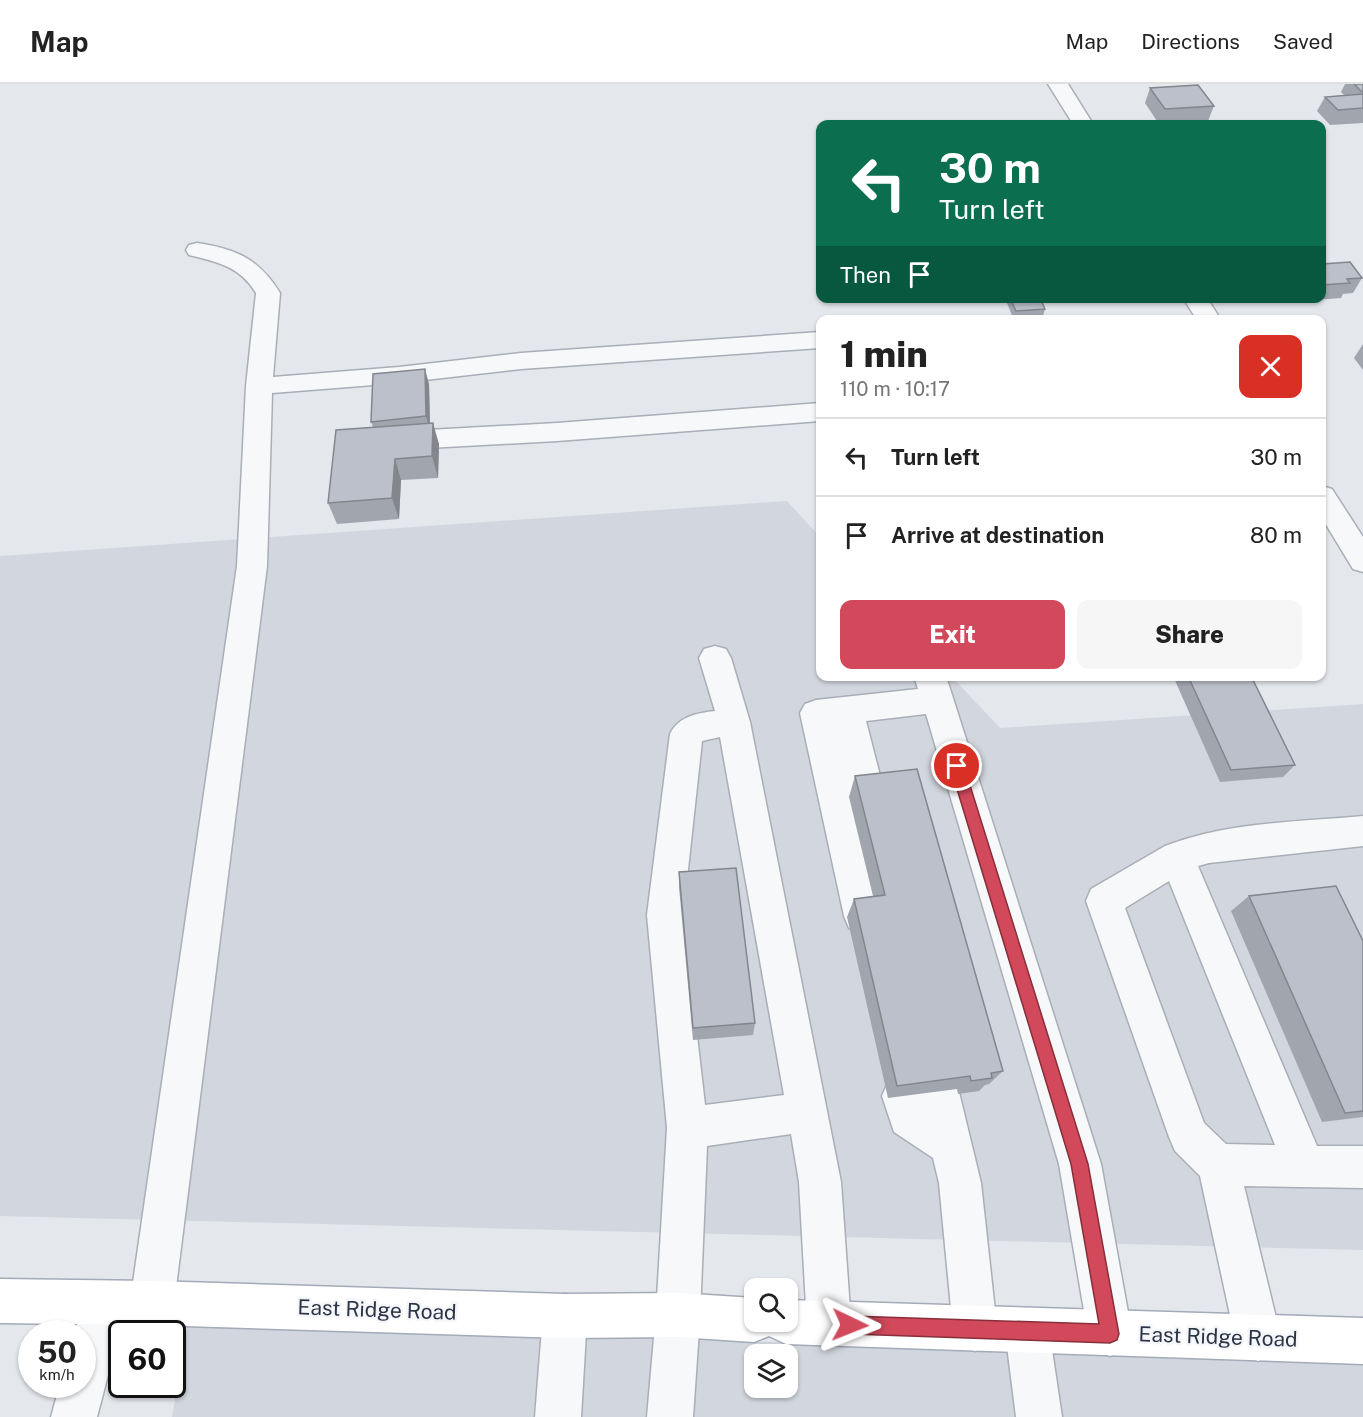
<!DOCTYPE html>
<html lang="en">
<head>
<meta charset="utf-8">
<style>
  :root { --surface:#fff; --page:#f6f6f6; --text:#222; --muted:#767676; --line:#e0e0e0; --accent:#d1495b }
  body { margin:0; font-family:"Public Sans",sans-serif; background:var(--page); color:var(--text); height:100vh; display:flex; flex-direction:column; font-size:22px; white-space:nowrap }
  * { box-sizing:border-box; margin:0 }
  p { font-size:20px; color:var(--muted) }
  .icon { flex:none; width:33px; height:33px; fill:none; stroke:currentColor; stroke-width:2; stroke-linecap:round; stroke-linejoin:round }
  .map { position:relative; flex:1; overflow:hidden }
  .panel { position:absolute; left:816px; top:231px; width:510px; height:366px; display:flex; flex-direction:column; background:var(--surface); border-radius:12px; box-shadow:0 2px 4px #0004 }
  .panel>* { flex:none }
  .banner { position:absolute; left:816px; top:36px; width:510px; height:183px; border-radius:12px; box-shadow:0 2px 4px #0004; background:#0b6e4f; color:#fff; overflow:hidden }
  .buttons { position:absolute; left:744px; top:1194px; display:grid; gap:12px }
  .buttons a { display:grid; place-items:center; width:54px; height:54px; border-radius:12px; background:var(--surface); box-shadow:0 2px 4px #0004; font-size:30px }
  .speed { position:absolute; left:18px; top:1236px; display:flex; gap:12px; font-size:30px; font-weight:700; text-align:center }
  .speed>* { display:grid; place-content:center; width:78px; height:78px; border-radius:50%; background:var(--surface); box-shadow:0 2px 4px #0004; line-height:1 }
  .speed small { font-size:15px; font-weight:400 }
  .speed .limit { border:3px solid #111; border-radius:9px; background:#fff; color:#111 }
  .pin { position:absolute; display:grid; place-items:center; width:51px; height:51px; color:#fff; margin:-26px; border:3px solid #fff; border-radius:50%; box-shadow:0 2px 6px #0007 }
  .me { position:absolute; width:66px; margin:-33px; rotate:92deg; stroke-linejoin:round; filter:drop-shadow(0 0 4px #0008) }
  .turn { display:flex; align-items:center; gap:21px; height:126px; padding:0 24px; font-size:27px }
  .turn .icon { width:78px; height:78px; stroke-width:2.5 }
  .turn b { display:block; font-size:42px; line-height:51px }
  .then { display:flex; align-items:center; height:57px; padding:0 24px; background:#0003; gap:12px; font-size:22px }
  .round { display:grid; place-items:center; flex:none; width:63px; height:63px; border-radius:12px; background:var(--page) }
  .head { display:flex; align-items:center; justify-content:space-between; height:102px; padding:0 24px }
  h1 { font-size:36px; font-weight:800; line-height:45px }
  .button { display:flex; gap:12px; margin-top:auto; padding:12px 24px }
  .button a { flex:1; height:69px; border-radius:12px; background:var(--accent); color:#fff; font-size:24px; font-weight:800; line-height:69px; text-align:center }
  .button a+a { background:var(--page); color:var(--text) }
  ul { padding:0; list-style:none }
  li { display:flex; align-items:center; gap:18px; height:78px; padding:0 24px; border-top:2px solid var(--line) }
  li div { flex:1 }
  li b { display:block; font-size:22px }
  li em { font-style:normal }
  header { display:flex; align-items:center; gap:36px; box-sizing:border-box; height:84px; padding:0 30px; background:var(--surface); border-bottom:2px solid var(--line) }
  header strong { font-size:28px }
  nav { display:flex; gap:33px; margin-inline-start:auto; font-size:21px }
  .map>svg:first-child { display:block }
</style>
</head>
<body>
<header>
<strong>Map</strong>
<nav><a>Map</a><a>Directions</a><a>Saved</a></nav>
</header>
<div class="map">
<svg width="1363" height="1333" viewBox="0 0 1363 1333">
  <rect width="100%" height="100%" fill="#e4e7ec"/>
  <path fill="#d2d6de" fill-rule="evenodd" d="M787 417 820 453V592L952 593 1000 644 1363 620V1166L0 1132V472Z
    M188 1240 1363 1276V1333H172ZM754 1270H788V1304H754Z"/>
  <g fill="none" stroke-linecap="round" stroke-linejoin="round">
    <defs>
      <path id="minor" d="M1048 0H1068L1093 40H1073Z
        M197 159C236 165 258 174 280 209L273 293 399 283 521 269 820 248V264L521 285 399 299 272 309 267 482 174 1219 168 1235 152 1241 136 1235 130 1219 237 482 246 302 256 209C240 182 217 178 189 171L186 166 189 161Z
        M1183 214H1207L1221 236H1197Z
        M820 319V337L557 357 391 366 382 363 378 357 382 351 391 348 557 339Z
        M1322 402 1332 405 1363 453V488L1353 485 1322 434Z
        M715 562 726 565 731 574 750 638 841 1098 851 1240 845 1256 829 1262 813 1256 807 1240 799 1098 791 1050 707 1062 700 1231 693 1333H647L656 1231 667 1044 647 831 670 650C678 633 696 629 715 627L699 574 704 565ZM720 653 784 1011 705 1021 683 831 702 657Z
        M914 592H946L1101 1080 1132 1250 1126 1266 1110 1272 1094 1266 1088 1250 1059 1080 926 630 866 637 885 711 880 721 868 726 856 721 852 713 880 832 875 844 862 849 849 844 844 832 800 629 805 620 816 616 918 605Z
        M1363 732V762L1209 779 1198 782 1317 1062H1363V1104L1244 1102 1281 1254 1274 1270 1258 1277 1242 1270 1235 1254 1200 1092 1175 1067 1169 1053 1086 817 1091 805 1165 762C1227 738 1297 738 1363 732ZM1169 797 1275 1061 1226 1060 1204 1039 1125 824Z
        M939 988 953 994 959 1008 981 1099 997 1245 991 1261 975 1267 959 1261 953 1245 939 1099 933 1074 894 1048 882 1012 888 998 902 992 916 998 920 1006 925 994Z
        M105 1197 121 1203 127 1219 97 1333H51L60 1300H82V1250H74L89 1203Z
        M565 1210 581 1216 587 1232 581 1333H535L543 1232 549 1216Z
        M1027 1224 1043 1230 1049 1246 1062 1333H1016L1005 1246 1011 1230Z"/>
      <path id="major" d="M0 1195 152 1197 565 1210 678 1209 754 1214V1238H788V1216L1363 1234V1280L786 1260 769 1252 754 1258 678 1253 565 1254 152 1241 0 1239Z"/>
    </defs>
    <use href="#minor" stroke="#a9aeb7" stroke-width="3"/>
    <use href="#major" stroke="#a3abb8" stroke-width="3"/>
    <use href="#minor" fill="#f7f8fa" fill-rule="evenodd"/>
    <use href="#major" fill="#fff" fill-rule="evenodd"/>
  </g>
  <path fill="#a1a5ae" d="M1345 0H1363V39L1330 41 1317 27 1325 13 1344 11 1341 8Z
    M1150 4 1214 22 1208 37 1159 40 1145 19Z
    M1322 180 1362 194 1353 209 1343 210 1341 214 1288 218 1286 214H1322Z
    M1005 214H1040L1045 225 1043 232 1013 234Z
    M1363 260V286L1354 274Z
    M429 300 430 339 439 360 438 394 401 396 399 435 337 440 328 419 373 343 371 338Z
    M1173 592H1251L1295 681 1283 693 1220 698Z
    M855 692 1003 987 989 1000 985 1001 979 1007 958 1010 957 1005 888 1014 847 833 854 815 873 812 849 713Z
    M679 788 755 939 753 951 693 956 679 803Z
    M1249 812 1363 857V1033L1322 1038 1231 827Z"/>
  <path fill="#83868d" d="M425 285 429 300 430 347 426 332Z
    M433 339 439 360 438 394 432 372Z
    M395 375 401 396 399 435 392 414Z"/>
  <path fill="#bbc0ca" stroke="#83868d" stroke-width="1.5" d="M1354 0H1363V9Z
    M1198 1 1214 22 1165 25 1150 4Z
    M1363 10V24L1338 26 1325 13Z
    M1350 178 1362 194 1347 195 1350 199 1322 201V180Z
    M1010 214H1040L1045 225 1016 227Z
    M425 285 426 332 371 338 373 290Z
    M433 339 432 372 395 375 392 414 328 419 336 346Z
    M1188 592H1251L1295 681 1231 686Z
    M917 685 1003 987 991 989 992 994 971 997 970 992 897 1002 854 815 885 811 855 692Z
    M736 784 755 939 693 944 679 788Z
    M1336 802 1363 857V1027L1345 1029 1249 812Z"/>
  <path fill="#d1495b" stroke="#882f3b" stroke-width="1.5" d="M957 677 962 678 964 682 1088 1080 1119 1250 1117 1256 1110 1259 850 1250 844 1247 841 1241 844 1234 850 1232 1099 1240 1071 1080 950 682 952 678Z"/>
  <g text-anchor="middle" stroke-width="5" stroke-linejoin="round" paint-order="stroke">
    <g font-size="21" fill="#2b3445" stroke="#f4f6f9">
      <text transform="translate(377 1226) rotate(2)" y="7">East Ridge Road</text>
      <text transform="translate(1218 1253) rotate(2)" y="7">East Ridge Road</text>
    </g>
  </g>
</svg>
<div class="buttons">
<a><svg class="icon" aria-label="search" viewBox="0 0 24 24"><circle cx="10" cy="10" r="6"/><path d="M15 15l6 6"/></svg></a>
<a><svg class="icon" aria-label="layers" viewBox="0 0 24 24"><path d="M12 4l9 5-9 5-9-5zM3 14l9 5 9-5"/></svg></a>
</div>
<div class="speed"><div>50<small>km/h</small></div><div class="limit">60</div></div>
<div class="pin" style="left:957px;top:682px;background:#d93025"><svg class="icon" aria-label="arrive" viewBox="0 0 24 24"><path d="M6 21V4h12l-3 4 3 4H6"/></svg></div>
<svg class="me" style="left:850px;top:1241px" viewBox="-20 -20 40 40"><path d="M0-17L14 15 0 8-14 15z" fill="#d1495b" stroke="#fff" stroke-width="4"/></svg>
<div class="banner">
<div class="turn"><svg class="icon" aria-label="left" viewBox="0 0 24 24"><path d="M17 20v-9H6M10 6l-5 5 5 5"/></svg><div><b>30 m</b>Turn left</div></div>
<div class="then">Then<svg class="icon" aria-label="arrive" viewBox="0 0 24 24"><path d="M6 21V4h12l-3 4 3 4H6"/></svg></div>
</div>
<section class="panel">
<div class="head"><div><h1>1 min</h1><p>110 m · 10:17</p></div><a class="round" style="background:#d93025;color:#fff"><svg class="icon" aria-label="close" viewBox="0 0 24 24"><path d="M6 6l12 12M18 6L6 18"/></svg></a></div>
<ul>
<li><svg class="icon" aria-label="left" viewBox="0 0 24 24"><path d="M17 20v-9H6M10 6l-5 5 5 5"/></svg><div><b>Turn left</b></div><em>30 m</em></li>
<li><svg class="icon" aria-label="arrive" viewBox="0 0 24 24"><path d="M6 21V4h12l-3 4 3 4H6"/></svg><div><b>Arrive at destination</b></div><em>80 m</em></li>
</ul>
<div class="button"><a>Exit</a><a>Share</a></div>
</section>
</div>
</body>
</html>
